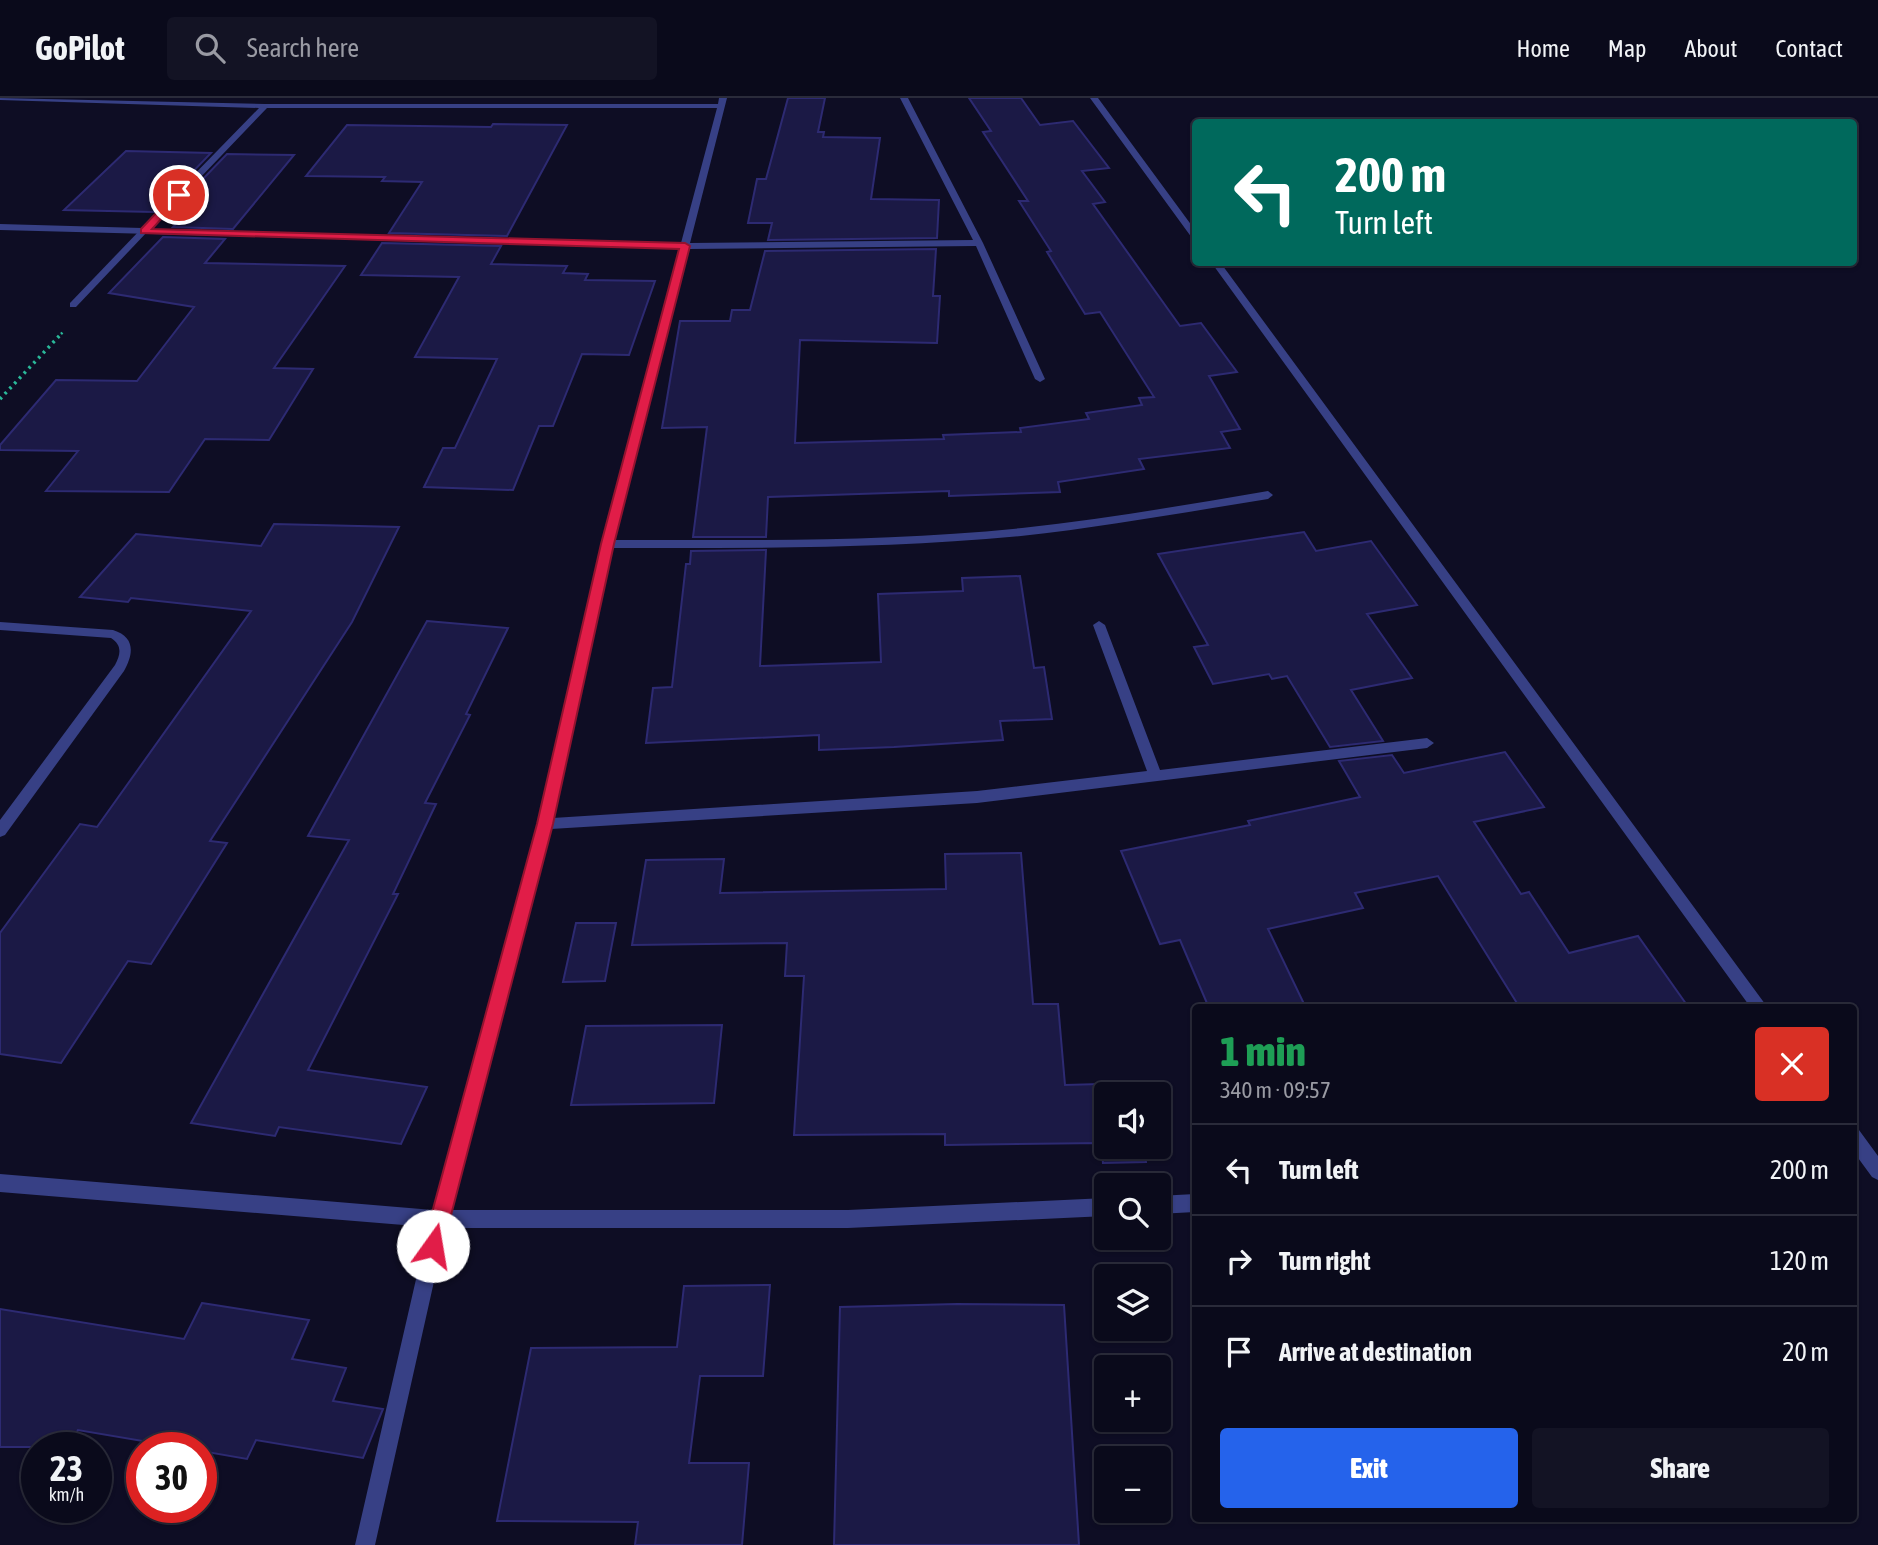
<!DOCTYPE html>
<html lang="en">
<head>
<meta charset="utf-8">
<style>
  :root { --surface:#0a0a1b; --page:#131324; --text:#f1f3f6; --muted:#999aa3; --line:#2a2b3a; --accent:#2563eb }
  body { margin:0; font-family:"Asap Condensed",sans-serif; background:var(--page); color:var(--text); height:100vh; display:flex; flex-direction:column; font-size:26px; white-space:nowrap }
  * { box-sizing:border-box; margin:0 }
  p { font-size:23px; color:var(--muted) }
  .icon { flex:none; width:38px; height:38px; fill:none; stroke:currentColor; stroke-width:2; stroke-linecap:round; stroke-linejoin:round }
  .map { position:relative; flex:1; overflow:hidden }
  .sheet { position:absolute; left:1192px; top:906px; width:665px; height:518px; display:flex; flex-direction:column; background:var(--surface); border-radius:7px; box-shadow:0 2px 5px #0004,0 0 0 2px var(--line) }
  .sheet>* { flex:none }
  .hud { position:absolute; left:1192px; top:21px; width:665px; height:147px; border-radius:7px; box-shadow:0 2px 5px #0004,0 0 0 2px var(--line); background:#00695c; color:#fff; overflow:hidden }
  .tools { position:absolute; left:1094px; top:984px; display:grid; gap:14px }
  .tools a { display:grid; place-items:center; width:77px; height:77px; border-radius:7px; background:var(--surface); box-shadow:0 2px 5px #0004,0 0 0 2px var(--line); font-size:35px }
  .speed { position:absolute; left:21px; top:1334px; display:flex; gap:14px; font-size:35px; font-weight:700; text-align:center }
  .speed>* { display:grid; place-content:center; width:91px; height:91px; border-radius:50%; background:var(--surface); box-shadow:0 2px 5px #0004,0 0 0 2px var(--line); line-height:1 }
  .speed small { font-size:18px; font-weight:400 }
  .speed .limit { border:10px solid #d22; background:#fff; color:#111 }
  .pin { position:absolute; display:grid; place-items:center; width:60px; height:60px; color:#fff; margin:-30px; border:4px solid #fff; border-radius:50%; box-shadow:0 2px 7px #0007 }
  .me { position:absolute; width:77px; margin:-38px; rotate:13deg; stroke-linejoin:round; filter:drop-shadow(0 0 5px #0008) }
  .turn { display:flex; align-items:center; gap:24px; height:147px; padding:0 28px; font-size:32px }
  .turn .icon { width:91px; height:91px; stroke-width:2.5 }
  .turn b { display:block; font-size:49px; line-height:60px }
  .round { display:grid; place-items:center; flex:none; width:74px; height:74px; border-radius:7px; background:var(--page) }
  .head { display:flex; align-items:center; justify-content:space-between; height:119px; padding:0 28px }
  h1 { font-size:42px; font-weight:800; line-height:52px; color:#1e9e55 }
  .action { display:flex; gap:14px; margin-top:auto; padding:14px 28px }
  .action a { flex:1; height:80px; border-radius:7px; background:var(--accent); color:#fff; font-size:28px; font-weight:800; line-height:80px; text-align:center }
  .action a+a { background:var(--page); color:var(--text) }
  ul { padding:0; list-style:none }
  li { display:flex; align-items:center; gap:21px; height:91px; padding:0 28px; border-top:2px solid var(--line) }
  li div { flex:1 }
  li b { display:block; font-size:26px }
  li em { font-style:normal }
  header { display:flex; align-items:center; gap:42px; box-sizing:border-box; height:98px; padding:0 35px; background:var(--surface); border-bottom:2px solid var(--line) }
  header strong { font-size:33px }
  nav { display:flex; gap:38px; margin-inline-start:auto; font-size:24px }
  .search { width:490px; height:63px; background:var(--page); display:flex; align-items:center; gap:18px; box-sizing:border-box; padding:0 24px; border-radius:7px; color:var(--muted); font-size:26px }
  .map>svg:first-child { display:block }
</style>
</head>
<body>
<header>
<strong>GoPilot</strong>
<div class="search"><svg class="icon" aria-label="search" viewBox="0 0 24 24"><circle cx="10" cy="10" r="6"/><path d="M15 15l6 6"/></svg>Search here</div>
<nav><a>Home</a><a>Map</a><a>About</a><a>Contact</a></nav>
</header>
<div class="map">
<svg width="1878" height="1447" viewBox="0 0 1878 1447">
  <rect width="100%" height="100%" fill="#0e0d24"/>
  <path fill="#1b1945" stroke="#2d2a72" stroke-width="2" d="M788 0H825L818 34H824L823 39 880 40 871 101 939 102 937 140 768 142 772 125H748L757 81H766Z
    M969 0H1021L1040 27 1073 23 1109 70 1082 73 1105 104 1093 106 1180 228 1201 225 1237 274 1209 278 1240 331 1221 334 1230 350 1139 361 1144 371 1058 384 1060 394 949 398V393L768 399 766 439H693L707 329 662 330 680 223H730L732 212H750L765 153 936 151 933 198H940L937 245 800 242 795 345 944 341 943 337 1021 334 1020 330 1089 321 1086 315 1142 307 1139 300 1154 299 1100 214 1085 216 1047 154 1051 153 1019 103H1028L983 34 991 33Z
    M493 26 567 27 507 138 389 135 422 84 382 83 385 79 306 78 347 27 491 29Z
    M126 53 211 55 154 114 64 112Z
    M227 56 294 57 233 131 173 129 187 115 171 114Z
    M163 139 225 141 205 165 345 168 274 270 313 271 269 342 205 341 169 394 46 393 78 353 0 352V347L56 282 137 283 194 209 109 195Z
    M382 145 501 148 491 166 567 168 563 175 588 176 585 182 655 183 629 257 582 256 553 328H539L513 392 424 389 443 350H455L497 261 415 259 459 179 361 177Z
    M274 426 399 429 352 524 210 743 227 745 151 866 128 863 61 965 0 956V835L80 726 97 729 251 513 131 500 128 504 80 499 136 436 261 448Z
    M1304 434 1316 453 1371 443 1417 507 1367 516 1412 580 1351 592 1383 643 1330 649 1287 578 1272 581 1269 576 1213 586 1194 549 1208 547 1158 456Z
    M766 452 760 568 881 564 878 496 963 493 962 480 1020 478 1034 570 1044 569 1052 621 1000 623 1003 642 894 649 819 652V637L646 645 653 590 672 589 686 466H690L691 453Z
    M427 523 508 530 466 616 470 617 425 705 436 706 393 796H398L308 972 427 989 401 1046 279 1029 275 1038 191 1025 349 742 308 738Z
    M1505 654 1544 709 1474 724 1521 796 1529 794 1569 855 1638 838 1689 910H1520L1438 778 1355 795 1363 810 1268 831 1306 910H1209L1180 842 1160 846 1121 753 1250 727 1248 723 1360 699 1339 663 1392 657 1404 675Z
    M1021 755 1033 906H1058L1065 987 1136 985 1137 996H1106V1048H1144L1146 1064 1103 1065 1101 1045 945 1047V1036L794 1037 804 878H785L787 845 632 847 646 762 724 761 720 795 946 791 945 756Z
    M576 825H616L605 883 563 884Z
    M722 927 714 1005 571 1007 586 928Z
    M770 1187 763 1278H700L689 1365H749L742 1447H635L638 1424 497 1423 531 1250 677 1249 684 1188Z
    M202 1205 309 1222 292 1261 346 1270 333 1303 383 1311 363 1360 256 1342 247 1361 201 1353V1349H178L78 1332 69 1349H0V1211L184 1241Z
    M957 1206 1064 1207 1079 1447H834L840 1209Z"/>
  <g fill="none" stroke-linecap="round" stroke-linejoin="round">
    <path stroke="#2ab99a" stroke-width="2.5" stroke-dasharray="2 3.5" stroke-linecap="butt" d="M61 236 64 233"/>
    <path stroke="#2ab99a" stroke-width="3.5" stroke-dasharray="2.5 4.5" stroke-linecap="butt" d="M0 301 62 235"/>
    <path fill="#374085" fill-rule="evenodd" d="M141 131 148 133 76 209H70V205Z"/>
    <path fill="#374085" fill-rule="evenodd" d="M0 0 265 6H718L719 0H727L690 145 973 142 900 0H908L983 145 1045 281 1040 284 1035 281 976 148 688 151 614 442C750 442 886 444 1022 430 1104 421 1186 407 1268 393L1273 397 1268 401C1186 414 1104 429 1021 438 885 451 748 450 612 450L553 720 977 693 1147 673 1093 527 1099 523 1105 527 1160 672 1427 640 1434 645 1427 650 977 705 551 731 450 1112H848L1106 1100V1118L848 1130H446L375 1447H355L428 1129 0 1094V1076L433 1112 538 726 601 446 680 150 0 132V126L142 130 259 10 0 2ZM267 10H717L681 145 151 131Z
      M0 524 113 532C135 539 134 555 124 573L5 737 0 739V722L115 567C121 556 122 547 111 540L0 532Z
      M1195 1096V1114L1158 1116V1098Z"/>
    <path fill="#374085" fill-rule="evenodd" d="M1090 0H1098L1195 132V141L1192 140Z
      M1211 164H1220L1768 910H1751Z
      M1853 1030 1859 1032 1878 1058V1082L1872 1079 1853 1053Z"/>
  </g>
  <path fill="#e11d48" stroke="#92132f" stroke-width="2" d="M175 95 183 97 152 131 685 145 690 148 614 446 553 726 443 1148 440 1155 433 1158 426 1155 423 1148 537 726 601 446 679 151 141 135V131Z"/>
</svg>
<div class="tools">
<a><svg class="icon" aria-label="sound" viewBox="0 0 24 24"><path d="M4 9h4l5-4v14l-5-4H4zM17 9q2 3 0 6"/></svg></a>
<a><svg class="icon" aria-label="search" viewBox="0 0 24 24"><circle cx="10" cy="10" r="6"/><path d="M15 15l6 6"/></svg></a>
<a><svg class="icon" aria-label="layers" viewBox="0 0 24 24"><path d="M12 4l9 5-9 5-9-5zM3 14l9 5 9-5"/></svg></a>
<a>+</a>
<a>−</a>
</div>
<div class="speed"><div>23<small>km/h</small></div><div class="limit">30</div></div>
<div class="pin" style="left:179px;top:97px;background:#d93025"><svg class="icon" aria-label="arrive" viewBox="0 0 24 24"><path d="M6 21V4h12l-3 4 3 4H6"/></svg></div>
<svg class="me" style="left:433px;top:1148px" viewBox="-20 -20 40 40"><circle r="19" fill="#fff"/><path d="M0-13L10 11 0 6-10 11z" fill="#e11d48"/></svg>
<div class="hud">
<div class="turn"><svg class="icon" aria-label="left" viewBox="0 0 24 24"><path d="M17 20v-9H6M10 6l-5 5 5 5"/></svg><div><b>200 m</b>Turn left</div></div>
</div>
<section class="sheet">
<div class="head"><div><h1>1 min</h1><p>340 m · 09:57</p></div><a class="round" style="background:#d93025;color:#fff"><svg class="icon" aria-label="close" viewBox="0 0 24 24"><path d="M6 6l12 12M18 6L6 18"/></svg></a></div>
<ul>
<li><svg class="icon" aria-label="left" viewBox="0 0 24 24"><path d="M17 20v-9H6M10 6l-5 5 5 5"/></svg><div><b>Turn left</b></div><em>200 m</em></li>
<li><svg class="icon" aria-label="right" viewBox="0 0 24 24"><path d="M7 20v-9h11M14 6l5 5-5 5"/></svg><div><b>Turn right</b></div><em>120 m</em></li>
<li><svg class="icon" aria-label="arrive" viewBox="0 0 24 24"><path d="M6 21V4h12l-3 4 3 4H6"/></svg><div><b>Arrive at destination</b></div><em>20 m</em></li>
</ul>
<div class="action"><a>Exit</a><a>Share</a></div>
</section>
</div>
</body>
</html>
